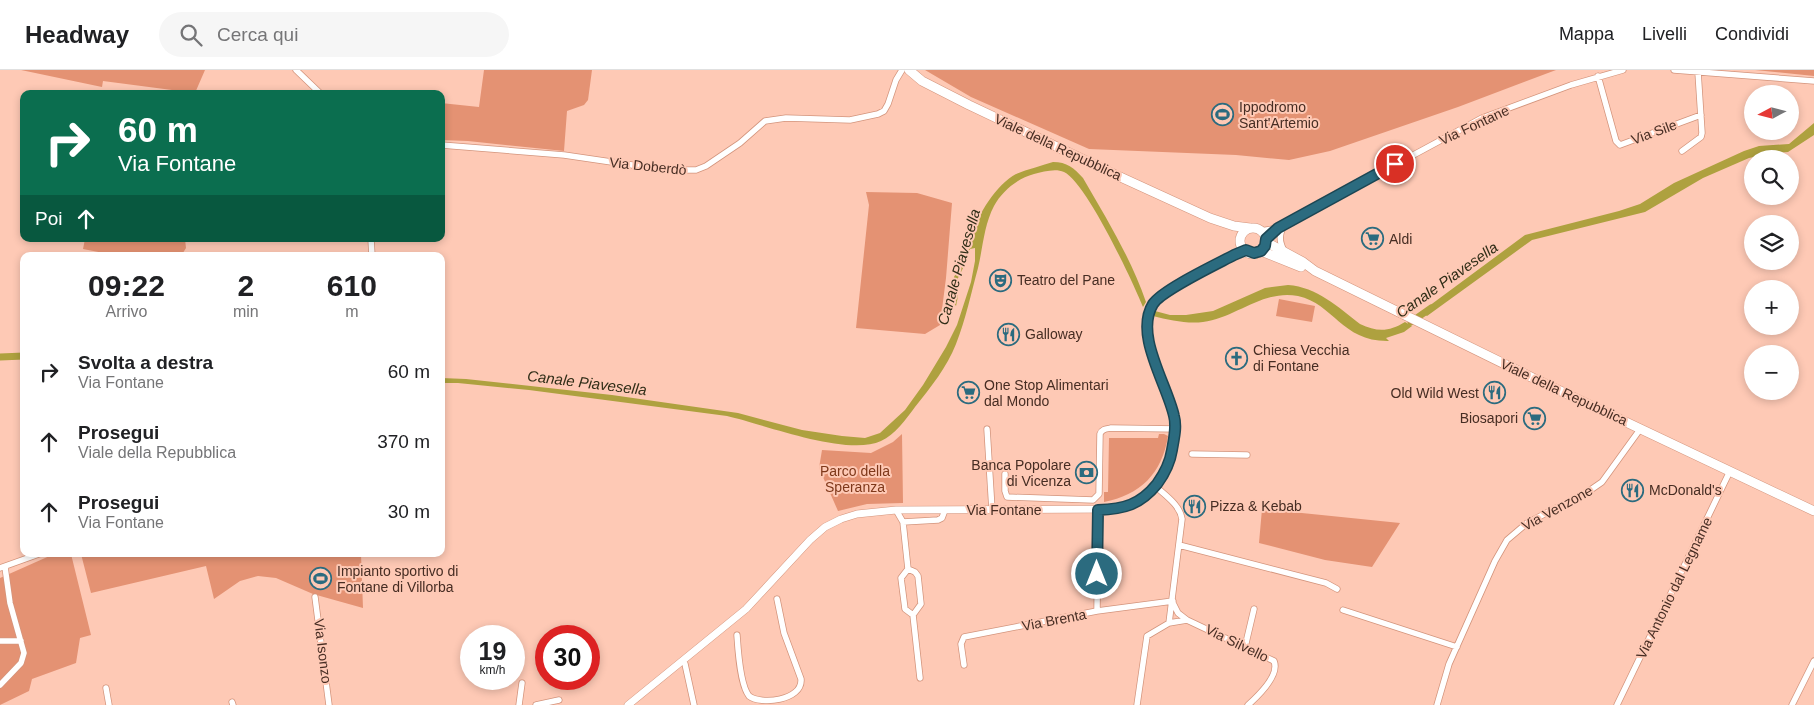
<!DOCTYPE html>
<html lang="it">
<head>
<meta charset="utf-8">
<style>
  :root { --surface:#fff; --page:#f6f6f6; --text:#202124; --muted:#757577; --line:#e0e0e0 }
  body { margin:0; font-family:Helvetica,sans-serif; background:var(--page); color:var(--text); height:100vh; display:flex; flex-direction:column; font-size:19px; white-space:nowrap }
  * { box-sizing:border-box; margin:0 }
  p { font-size:16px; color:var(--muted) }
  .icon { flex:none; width:28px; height:28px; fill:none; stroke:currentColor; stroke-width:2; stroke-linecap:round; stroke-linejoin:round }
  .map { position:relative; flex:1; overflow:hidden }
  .details { position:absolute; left:20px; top:182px; width:425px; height:305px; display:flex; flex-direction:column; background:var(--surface); border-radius:10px; box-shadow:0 2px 8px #0003 }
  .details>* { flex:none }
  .guide { position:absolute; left:20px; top:20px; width:425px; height:152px; border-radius:10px; box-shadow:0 2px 8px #0003; background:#0b6e4f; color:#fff; overflow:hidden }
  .needle { width:32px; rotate:263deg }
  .tools { position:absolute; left:1744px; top:15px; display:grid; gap:10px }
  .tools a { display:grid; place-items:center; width:55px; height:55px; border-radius:50%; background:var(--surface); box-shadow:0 2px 8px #0003; font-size:25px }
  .speed { position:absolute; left:460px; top:555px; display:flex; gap:10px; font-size:25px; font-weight:700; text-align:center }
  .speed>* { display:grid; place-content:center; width:65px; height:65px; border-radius:50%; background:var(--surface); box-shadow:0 2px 8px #0003; line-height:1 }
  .speed small { font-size:12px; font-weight:400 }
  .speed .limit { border:8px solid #d22; background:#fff; color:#111 }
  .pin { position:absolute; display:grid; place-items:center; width:42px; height:42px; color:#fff; margin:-21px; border:2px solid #fff; border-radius:50%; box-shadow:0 1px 5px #0007 }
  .me { position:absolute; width:55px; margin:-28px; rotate:0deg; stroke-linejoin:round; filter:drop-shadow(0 0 4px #0008) }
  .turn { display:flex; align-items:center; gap:18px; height:105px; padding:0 15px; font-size:22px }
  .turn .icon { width:65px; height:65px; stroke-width:2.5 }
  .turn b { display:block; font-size:35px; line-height:42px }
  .then { display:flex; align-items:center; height:48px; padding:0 15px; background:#0003; gap:10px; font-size:19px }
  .eta { display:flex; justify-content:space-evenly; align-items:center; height:85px; text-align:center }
  .eta b { font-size:30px; font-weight:600; line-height:35px }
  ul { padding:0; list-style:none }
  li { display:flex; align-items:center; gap:15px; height:70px; padding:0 15px }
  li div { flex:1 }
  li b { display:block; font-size:19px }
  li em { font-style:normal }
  header { display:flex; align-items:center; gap:30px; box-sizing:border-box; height:70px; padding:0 25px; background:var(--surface); border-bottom:1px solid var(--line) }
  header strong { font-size:24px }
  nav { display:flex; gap:28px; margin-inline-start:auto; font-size:18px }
  .search { width:350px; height:45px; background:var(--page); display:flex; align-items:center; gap:12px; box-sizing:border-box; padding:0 18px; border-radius:28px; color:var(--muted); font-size:19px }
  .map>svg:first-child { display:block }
</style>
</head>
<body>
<header>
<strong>Headway</strong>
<div class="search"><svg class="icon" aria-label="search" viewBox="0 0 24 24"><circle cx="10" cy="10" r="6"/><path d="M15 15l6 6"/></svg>Cerca qui</div>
<nav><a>Mappa</a><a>Livelli</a><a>Condividi</a></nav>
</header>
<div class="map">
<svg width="1814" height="635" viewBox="0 0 1814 635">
  <rect width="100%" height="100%" fill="#fec9b5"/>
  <path fill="#e49273" d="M21 0H205L195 23 103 11 102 17Z
    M484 0H592L588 30 584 35 567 41 564 81 468 71 441 70V33L479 37Z
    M925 0H1556L1458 37 1330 81 1289 90 1236 85 1089 79 971 27Z
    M1755 0H1814V6Z
    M866 122 917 123 952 133 946 208 940 255 925 264 856 258 869 135Z
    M85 169H185L186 178 181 186H119L83 179Z
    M1279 229 1315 236 1312 252 1276 246Z
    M902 364 903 433 867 434 838 441 819 398 822 380 871 383 893 372Z
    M1159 364H1164L1168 366C1162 404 1140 425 1104 432V422H1108L1109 368H1158Z
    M1262 439 1400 453 1372 497 1325 490 1259 473Z
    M54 484H71L91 565 80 568 76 593 32 609 29 621 0 635V508Z
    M81 484H361L363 538 313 524 276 508 258 506 240 511 214 529 206 496 91 523Z"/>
  <path fill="#aea13f" d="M1814 53V65L1788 82 1772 83 1749 88 1703 108 1645 142 1532 170 1427 246 1421 242 1525 165 1619 141 1640 134 1674 113 1744 81 1759 76 1789 74Z
    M1053 92C1067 92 1074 98 1083 108 1106 148 1131 188 1146 232L1143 237C1133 212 1086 112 1064 102 1055 98 1043 102 1034 104 1018 108 1002 121 994 136 984 155 983 177 978 198 971 223 966 249 956 274 947 297 931 317 915 337 906 349 895 365 881 371 847 387 763 354 727 346L529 320 458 313H441V308L466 309 612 325 738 343 802 360 842 366 865 368 880 363 905 340 923 315 946 277 957 255 971 212 975 191V178L970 179 965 194 956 212 958 226 956 236 954 233V207L961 194 969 170 973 166C975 147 998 113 1016 104 1028 99 1041 96 1053 92Z
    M1288 215C1317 217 1338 237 1360 254 1377 262 1389 262 1405 252L1412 256 1404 262 1386 268 1389 271C1342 272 1334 234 1298 226 1263 219 1236 248 1203 252 1187 254 1169 250 1153 246L1155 241 1170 245H1186L1213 241 1265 218Z"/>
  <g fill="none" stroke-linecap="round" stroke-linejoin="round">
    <path stroke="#aea13f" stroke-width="7" d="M1411 252 1431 238
      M0 287 24 286"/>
    <defs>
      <path id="minor" d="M296 0 321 24
        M1674 0 1814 11
        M1598 6 1616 71 1620 75 1701 45
        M441 75 564 85 666 100H696L706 96 740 73 765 51 786 48 850 50 878 44 884 41 888 34 896 10 902 0
        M1682 81 1701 67 1702 63 1698 2
        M1284 155C1279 165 1279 171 1284 181
        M1261 161 1278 158
        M371 169 372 186
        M1266 169 1278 158 1482 48 1571 15 1623 0
        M987 359 992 440
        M1192 384 1247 385
        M1005 404V421L1007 427 1093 430 1099 424 1100 364C1102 359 1106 359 1111 358L1176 359
        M1155 416C1165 425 1180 435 1182 449L1169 553
        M896 440 903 452
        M1179 475 1326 513 1337 519
        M0 498 39 484
        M908 499 915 502 918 506 921 534 913 545 905 539 901 508Z
        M908 499 903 452 938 450 942 448 945 440
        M315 527 329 635
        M1173 533 1178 543 1187 550
        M1343 540 1457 577
        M1097 541 1098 440
        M913 545 920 608
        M737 565C738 580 740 615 749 626 760 635 803 631 801 609L784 563 777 529
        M0 571H21
        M1245 577 1254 539
        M682 591 685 594 694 635
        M964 595 961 574 964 567 1097 541 1173 531
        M0 615 21 593 24 583 10 533 5 497
        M106 618 109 635
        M232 632 233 635
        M519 635 522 613
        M536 635 559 630
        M1137 635 1147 566 1169 553 1187 550 1274 591C1280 605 1258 626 1248 635
        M1437 635 1449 594 1495 491 1507 470 1527 453 1589 421 1602 412 1641 358
        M1617 635 1730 401
        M1792 635 1814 591"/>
      <path id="tertiary" d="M628 635 746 539 810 470 825 457 841 449 857 444 896 440 1118 439C1123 438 1128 437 1133 435 1164 420 1180 378 1174 345L1149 274 1146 258 1148 245 1154 232 1165 223 1234 185 1246 180"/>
      <path id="primary" d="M909 0 922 11 969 35 1116 105 1210 148 1234 156 1250 158
        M1240 171a13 13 0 1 1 26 0a13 13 0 1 1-26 0Z
        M1266 172 1303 192 1315 201 1533 308 1814 441
        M1261 181 1301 197"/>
    </defs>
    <use href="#minor" stroke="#d3947c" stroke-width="7"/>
    <use href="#tertiary" stroke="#d3947c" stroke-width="8"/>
    <use href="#primary" stroke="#d3947c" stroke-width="10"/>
    <use href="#minor" stroke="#fff" stroke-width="5.5"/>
    <use href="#tertiary" stroke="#fff" stroke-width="7"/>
    <use href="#primary" stroke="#fff" stroke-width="9"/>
  </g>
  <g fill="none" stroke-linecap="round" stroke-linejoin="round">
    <defs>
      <path id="route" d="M1097 504 1098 440C1124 439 1140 435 1157 414 1165 403 1170 393 1172 380 1174 368 1177 357 1174 346 1167 314 1134 265 1153 234 1162 220 1217 194 1234 185L1246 180 1254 183 1261 181 1265 176 1266 169 1278 158 1395 94"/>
    </defs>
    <use href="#route" stroke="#1c4653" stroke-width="12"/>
    <use href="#route" stroke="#2b6b7f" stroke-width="9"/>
  </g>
  <defs>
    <symbol id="stadium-ring" viewBox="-11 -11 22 22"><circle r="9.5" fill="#fec9b5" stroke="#2b6b7f" stroke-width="1.5"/><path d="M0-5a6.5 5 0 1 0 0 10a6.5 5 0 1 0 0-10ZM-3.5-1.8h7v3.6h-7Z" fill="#2b6b7f"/></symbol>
    <symbol id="supermarket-ring" viewBox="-11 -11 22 22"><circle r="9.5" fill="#fec9b5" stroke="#2b6b7f" stroke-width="1.5"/><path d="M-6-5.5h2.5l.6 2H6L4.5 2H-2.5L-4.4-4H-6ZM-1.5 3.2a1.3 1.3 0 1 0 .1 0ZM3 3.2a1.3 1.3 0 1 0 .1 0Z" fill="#2b6b7f"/></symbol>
    <symbol id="theatre-ring" viewBox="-11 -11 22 22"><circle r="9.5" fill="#fec9b5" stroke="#2b6b7f" stroke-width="1.5"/><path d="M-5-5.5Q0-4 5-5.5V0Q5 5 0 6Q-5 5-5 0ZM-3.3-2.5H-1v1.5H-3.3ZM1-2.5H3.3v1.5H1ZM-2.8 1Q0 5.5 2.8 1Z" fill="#2b6b7f"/></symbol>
    <symbol id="restaurant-ring" viewBox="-11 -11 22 22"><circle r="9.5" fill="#fec9b5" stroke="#2b6b7f" stroke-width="1.5"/><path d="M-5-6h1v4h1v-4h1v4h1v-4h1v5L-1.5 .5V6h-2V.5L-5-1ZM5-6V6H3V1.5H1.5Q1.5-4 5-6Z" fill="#2b6b7f"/></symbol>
    <symbol id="church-ring" viewBox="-11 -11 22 22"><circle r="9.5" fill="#fec9b5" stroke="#2b6b7f" stroke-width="1.5"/><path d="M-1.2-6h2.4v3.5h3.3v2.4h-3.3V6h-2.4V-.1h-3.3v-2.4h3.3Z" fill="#2b6b7f"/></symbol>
    <symbol id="bank-ring" viewBox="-11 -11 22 22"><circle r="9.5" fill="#fec9b5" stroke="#2b6b7f" stroke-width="1.5"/><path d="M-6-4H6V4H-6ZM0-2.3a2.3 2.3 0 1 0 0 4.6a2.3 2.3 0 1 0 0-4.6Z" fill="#2b6b7f"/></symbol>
  </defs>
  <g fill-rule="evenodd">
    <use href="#stadium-ring" x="1210" y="32" width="25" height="25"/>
    <use href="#supermarket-ring" x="1360" y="156" width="25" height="25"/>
    <use href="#theatre-ring" x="988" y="198" width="25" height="25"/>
    <use href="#restaurant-ring" x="996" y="252" width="25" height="25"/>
    <use href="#church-ring" x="1224" y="276" width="25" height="25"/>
    <use href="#supermarket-ring" x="956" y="310" width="25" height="25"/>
    <use href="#restaurant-ring" x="1482" y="310" width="25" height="25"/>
    <use href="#supermarket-ring" x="1522" y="336" width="25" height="25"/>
    <use href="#bank-ring" x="1074" y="390" width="25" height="25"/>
    <use href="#restaurant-ring" x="1620" y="408" width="25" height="25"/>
    <use href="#restaurant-ring" x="1182" y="424" width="25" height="25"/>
    <use href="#stadium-ring" x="308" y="496" width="25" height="25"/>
  </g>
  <g text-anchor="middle" stroke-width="4" stroke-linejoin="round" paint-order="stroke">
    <g font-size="14" fill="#472d23" stroke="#fec9b5" text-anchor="start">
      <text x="1239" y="42">Ippodromo<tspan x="1239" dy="16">Sant'Artemio</tspan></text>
      <text x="1389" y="174">Aldi</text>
      <text x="1017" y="215">Teatro del Pane</text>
      <text x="1025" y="269">Galloway</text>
      <text x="1253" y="285">Chiesa Vecchia<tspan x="1253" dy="16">di Fontane</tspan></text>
      <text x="984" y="320">One Stop Alimentari<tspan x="984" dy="16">dal Mondo</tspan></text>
      <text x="1479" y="328" text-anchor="end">Old Wild West</text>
      <text x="1518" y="353" text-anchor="end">Biosapori</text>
      <text x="1071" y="400" text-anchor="end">Banca Popolare<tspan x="1071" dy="16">di Vicenza</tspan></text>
      <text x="1649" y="425">McDonald's</text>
      <text x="1210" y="441">Pizza &amp; Kebab</text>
      <text x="337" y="506">Impianto sportivo di<tspan x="337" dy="16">Fontane di Villorba</tspan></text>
    </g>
    <g font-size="14" fill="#472d23" stroke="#fec9b5">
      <text transform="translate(1474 55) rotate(-25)" y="5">Via Fontane</text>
      <text transform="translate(1654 62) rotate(-20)" y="5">Via Sile</text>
      <text transform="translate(1058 77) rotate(25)" y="5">Viale della Repubblica</text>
      <text transform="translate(648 96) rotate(6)" y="5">Via Doberdò</text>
      <text transform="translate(1564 322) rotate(25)" y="5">Viale della Repubblica</text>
      <text transform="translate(1557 438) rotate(-29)" y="5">Via Venzone</text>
      <text x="1004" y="445">Via Fontane</text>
      <text transform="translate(1674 518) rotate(-64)" y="5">Via Antonio dal Legname</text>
      <text transform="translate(1054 550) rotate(-11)" y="5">Via Brenta</text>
      <text transform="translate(1237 573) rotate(26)" y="5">Via Silvello</text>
      <text transform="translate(323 581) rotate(83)" y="5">Via Isonzo</text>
    </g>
    <g font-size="14" fill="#7f381a" stroke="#fec9b5">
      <text x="855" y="406">Parco della<tspan x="855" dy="16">Speranza</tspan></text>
    </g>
    <g font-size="15" font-style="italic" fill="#312e18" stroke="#fec9b5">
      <text transform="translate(959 197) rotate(-74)" y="5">Canale Piavesella</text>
      <text transform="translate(1447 210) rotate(-35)" y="5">Canale Piavesella</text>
      <text transform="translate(587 313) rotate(7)" y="5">Canale Piavesella</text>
    </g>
  </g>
</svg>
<div class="tools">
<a><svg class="needle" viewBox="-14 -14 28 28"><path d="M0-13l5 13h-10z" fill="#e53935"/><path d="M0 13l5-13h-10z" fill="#757577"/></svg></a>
<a><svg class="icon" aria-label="search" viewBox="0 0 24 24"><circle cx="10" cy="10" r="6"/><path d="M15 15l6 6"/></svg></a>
<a><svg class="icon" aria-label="layers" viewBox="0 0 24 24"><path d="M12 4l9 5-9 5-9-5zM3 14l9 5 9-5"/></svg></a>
<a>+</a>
<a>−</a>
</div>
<div class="speed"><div>19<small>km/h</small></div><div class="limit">30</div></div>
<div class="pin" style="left:1395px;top:94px;background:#d93025"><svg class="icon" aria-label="arrive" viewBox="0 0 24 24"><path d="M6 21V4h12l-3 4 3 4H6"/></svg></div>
<svg class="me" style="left:1097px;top:504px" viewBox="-20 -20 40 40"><circle r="17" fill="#2b6b7f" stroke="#fff" stroke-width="3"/><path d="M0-11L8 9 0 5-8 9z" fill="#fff"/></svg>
<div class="guide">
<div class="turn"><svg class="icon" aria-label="right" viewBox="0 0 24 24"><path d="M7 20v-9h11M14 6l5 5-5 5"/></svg><div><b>60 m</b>Via Fontane</div></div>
<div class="then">Poi<svg class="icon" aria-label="ahead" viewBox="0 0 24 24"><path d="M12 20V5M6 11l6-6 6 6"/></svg></div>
</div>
<section class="details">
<div class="eta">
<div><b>09:22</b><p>Arrivo</p></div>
<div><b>2</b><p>min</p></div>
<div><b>610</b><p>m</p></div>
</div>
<ul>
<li><svg class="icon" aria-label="right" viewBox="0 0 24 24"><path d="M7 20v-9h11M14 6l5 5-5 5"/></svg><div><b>Svolta a destra</b><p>Via Fontane</p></div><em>60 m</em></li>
<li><svg class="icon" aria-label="ahead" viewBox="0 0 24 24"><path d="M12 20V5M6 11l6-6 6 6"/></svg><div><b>Prosegui</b><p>Viale della Repubblica</p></div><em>370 m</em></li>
<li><svg class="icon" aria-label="ahead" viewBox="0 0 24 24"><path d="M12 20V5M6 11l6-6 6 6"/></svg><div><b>Prosegui</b><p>Via Fontane</p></div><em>30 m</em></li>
</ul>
</section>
</div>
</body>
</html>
